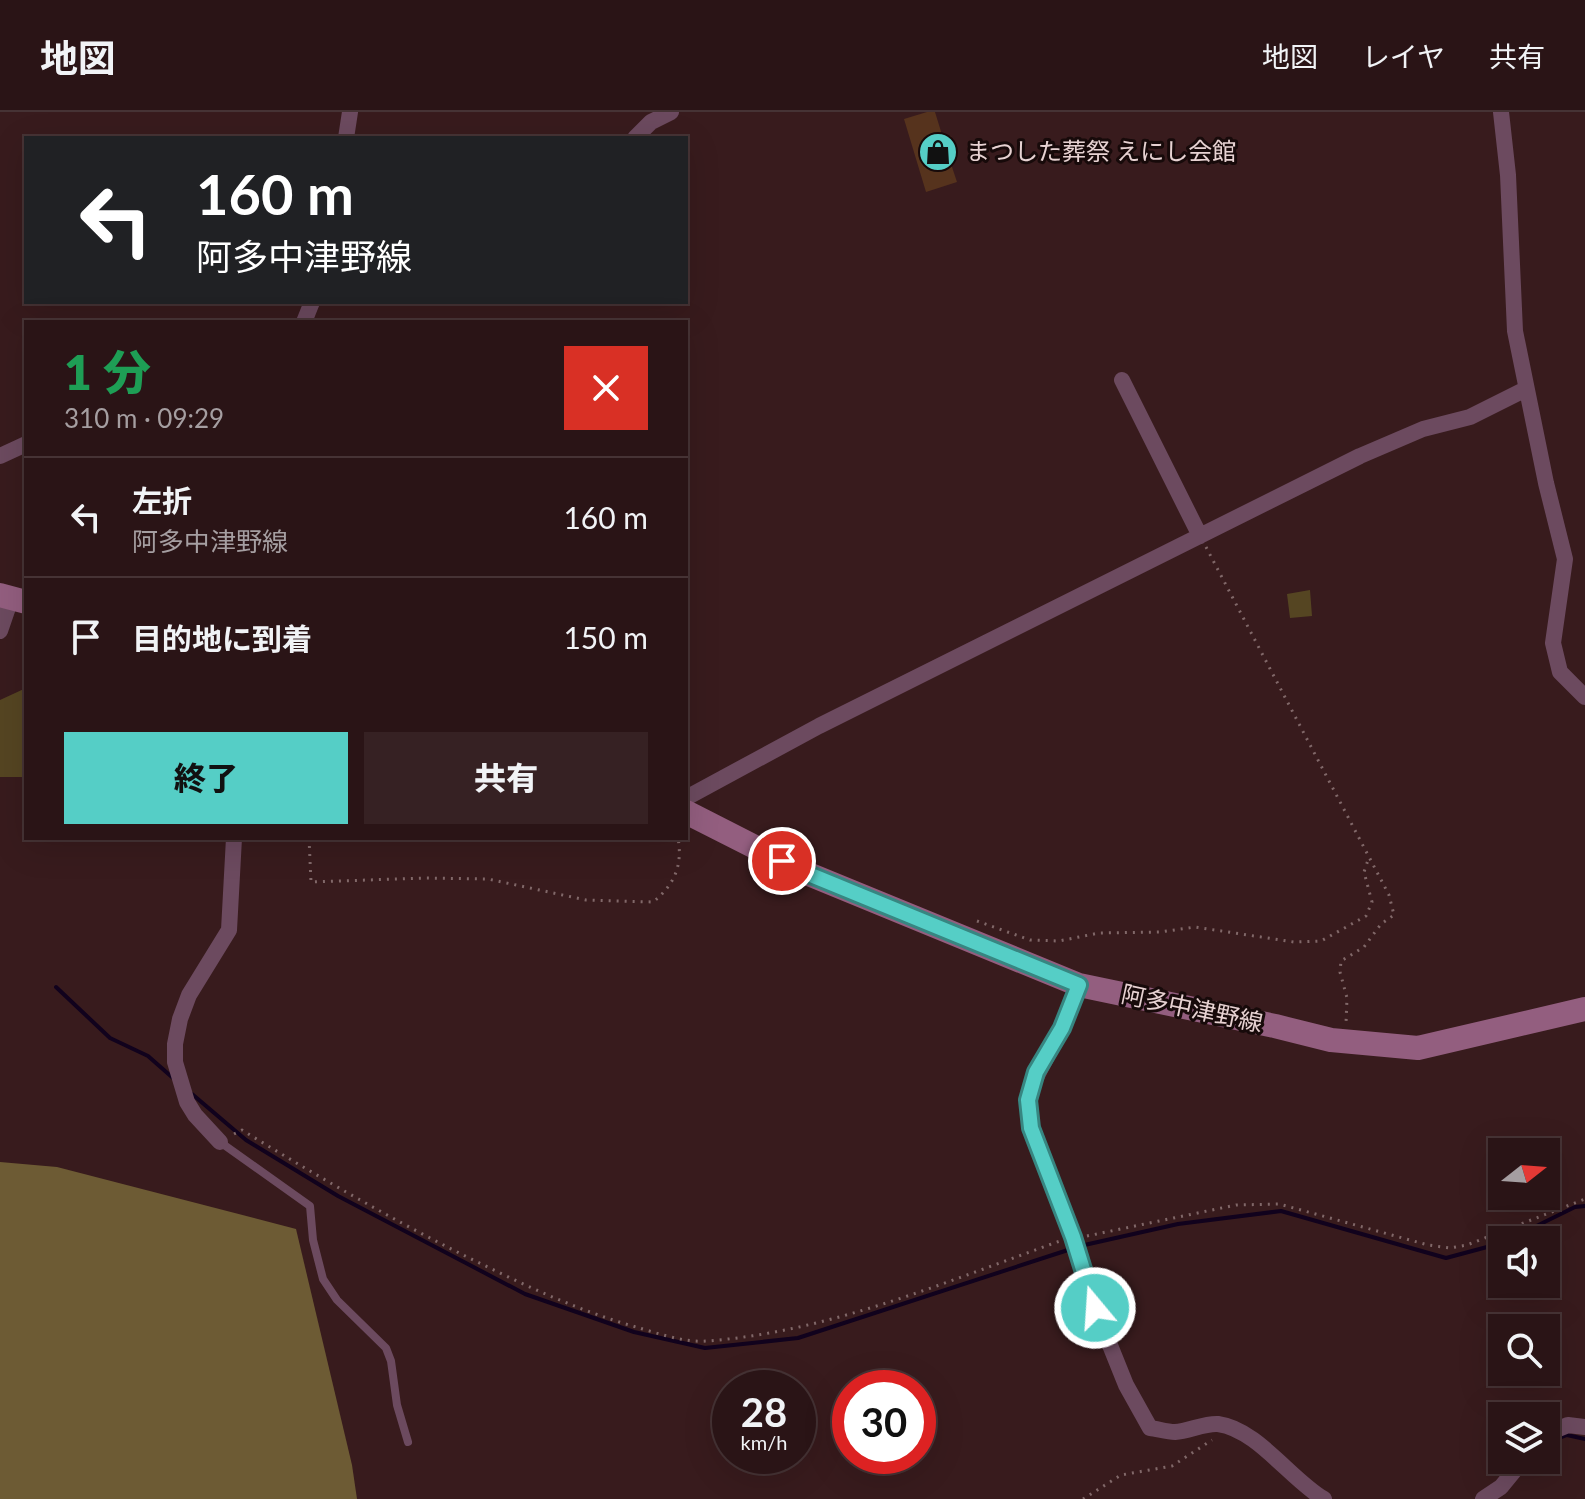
<!DOCTYPE html>
<html lang="ja">
<head>
<meta charset="utf-8">
<style>
  :root { --surface:#2a1416; --page:#362123; --text:#f1f3f6; --muted:#a59ea1; --line:#463335; --accent:#55cec6 }
  body { margin:0; font-family:Lato,"Noto Sans JP",sans-serif; background:var(--page); color:var(--text); height:100vh; display:flex; flex-direction:column; font-size:30px; white-space:nowrap }
  * { box-sizing:border-box; margin:0 }
  p { font-size:26px; color:var(--muted) }
  .icon { flex:none; width:44px; height:44px; fill:none; stroke:currentColor; stroke-width:2; stroke-linecap:round; stroke-linejoin:round }
  .map { position:relative; flex:1; overflow:hidden }
  .details { position:absolute; left:24px; top:208px; width:664px; height:520px; display:flex; flex-direction:column; background:var(--surface); border-radius:0px; box-shadow:0 8px 32px #0002,0 0 0 2px var(--line) }
  .details>* { flex:none }
  .guide { position:absolute; left:24px; top:24px; width:664px; height:168px; border-radius:0px; box-shadow:0 8px 32px #0002,0 0 0 2px var(--line); background:#202124; color:#fff; overflow:hidden }
  .needle { width:52px; rotate:73deg }
  .buttons { position:absolute; left:1488px; top:1026px; display:grid; gap:16px }
  .buttons a { display:grid; place-items:center; width:72px; height:72px; border-radius:0px; background:var(--surface); box-shadow:0 8px 32px #0002,0 0 0 2px var(--line); font-size:40px }
  .speed { position:absolute; left:712px; top:1258px; display:flex; gap:16px; font-size:40px; font-weight:700; text-align:center }
  .speed>* { display:grid; place-content:center; width:104px; height:104px; border-radius:50%; background:var(--surface); box-shadow:0 8px 32px #0002,0 0 0 2px var(--line); line-height:1 }
  .speed small { font-size:20px; font-weight:400 }
  .speed .limit { border:12px solid #d22; background:#fff; color:#111 }
  .pin { position:absolute; display:grid; place-items:center; width:68px; height:68px; color:#fff; margin:-34px; border:4px solid #fff; border-radius:50%; box-shadow:0 2px 8px #0007 }
  .me { position:absolute; width:88px; margin:-44px; rotate:342deg; stroke-linejoin:round; filter:drop-shadow(0 0 6px #0008) }
  .turn { display:flex; align-items:center; gap:28px; height:168px; padding:0 40px; font-size:36px }
  .turn .icon { width:104px; height:104px; stroke-width:2.5 }
  .turn b { display:block; font-size:56px; line-height:68px }
  .round { display:grid; place-items:center; flex:none; width:84px; height:84px; border-radius:0px; background:var(--page) }
  .head { display:flex; align-items:center; justify-content:space-between; height:136px; padding:0 40px }
  h1 { font-size:48px; font-weight:800; line-height:60px; color:#1e9e55 }
  .button { display:flex; gap:16px; margin-top:auto; padding:16px 40px }
  .button a { flex:1; height:92px; border-radius:0px; background:var(--accent); color:#111; font-size:32px; font-weight:800; line-height:92px; text-align:center }
  .button a+a { background:var(--page); color:var(--text) }
  ul { padding:0; list-style:none }
  li { display:flex; align-items:center; gap:24px; height:120px; padding:0 40px; border-top:2px solid var(--line) }
  li div { flex:1 }
  li b { display:block; font-size:30px }
  li em { font-style:normal }
  header { display:flex; align-items:center; gap:48px; box-sizing:border-box; height:112px; padding:0 40px; background:var(--surface); border-bottom:2px solid var(--line) }
  header strong { font-size:38px }
  nav { display:flex; gap:44px; margin-inline-start:auto; font-size:28px }
  .map>svg:first-child { display:block }
</style>
</head>
<body>
<header>
<strong>地図</strong>
<nav><a>地図</a><a>レイヤ</a><a>共有</a></nav>
</header>
<div class="map">
<svg width="1585" height="1387" viewBox="0 0 1585 1387">
  <rect width="100%" height="100%" fill="#381b1d"/>
  <path fill="#554522" d="M1310 478 1312 504 1290 506 1287 482Z
    M26 576V665H0V588Z"/>
  <path fill="#6d5b34" d="M0 1050 57 1055 296 1117 352 1353 357 1387H0Z"/>
  <g fill="none" stroke-linecap="round" stroke-linejoin="round">
    <path stroke="#11021d" stroke-width="4" d="M56 875 110 926 148 944 173 966
      M192 982 246 1028 338 1084 525 1182 634 1220 705 1236 798 1226 1071 1137
      M1508 1128 1575 1095 1585 1094
      M1080 1134 1178 1112 1281 1099 1446 1146 1502 1131
      M1546 1331 1567 1323 1585 1327"/>
  </g>
  <path fill="#56331d" d="M927 0H935L943 26 951 24 956 40 948 43 957 70 926 80 904 7Z"/>
  <g fill="none" stroke-linecap="round" stroke-linejoin="round">
    <path stroke="#816869" stroke-width="3" stroke-dasharray="2 6" stroke-linecap="butt" d="M1206 435 1389 783 1394 803 1381 812 1364 835 1341 849 1340 860 1347 886 1346 911
      M309 726 311 770 425 766 488 767 586 788 653 790C674 773 683 754 678 726
      M977 809 1030 828 1059 829 1099 821 1160 820 1195 815 1294 830 1321 829 1366 804 1372 790 1364 760 1368 748
      M234 1022 242 1018C325 1069 408 1117 496 1159 541 1181 587 1201 636 1215 657 1221 684 1231 707 1229 829 1220 945 1170 1060 1129
      M1087 1124 1236 1093 1279 1092 1428 1133 1450 1136 1467 1133 1585 1087
      M1083 1387 1121 1363 1172 1354 1212 1328"/>
    <path stroke="#6c4a5f" stroke-width="8" d="M220 1030 310 1094 313 1128 323 1167 337 1188 386 1236 391 1249 397 1293 408 1330"/>
    <path stroke="#6c4a5f" stroke-width="16" d="M1501 0 1508 63 1515 219 1546 371 1565 447 1553 531 1560 560 1585 585
      M346 26 350 0
      M635 26 651 10 671 0
      M304 210 312 190
      M1122 268 1200 424
      M0 344 26 332
      M0 519 11 487
      M686 686 819 614 1360 344 1423 317 1470 305 1526 277
      M1079 873 1062 916 1031 975 1029 1003 1041 1045 1073 1125 1095 1196 1126 1273 1150 1316C1158 1317 1167 1320 1175 1320 1189 1319 1205 1311 1218 1312 1257 1317 1291 1368 1324 1387
      M220 1030 195 1003 187 990 175 950V932L180 907 189 883 229 818 234 726
      M1546 1322 1568 1313 1585 1315
      M1483 1387 1501 1375 1523 1348"/>
    <path stroke="#935e7f" stroke-width="24" d="M0 483 26 490
      M686 700 806 761 1079 873 1275 914 1331 928 1418 936 1585 897"/>
  </g>
  <g fill="none" stroke-linecap="round" stroke-linejoin="round">
    <defs>
      <path id="route" d="M782 749 806 761 1079 873 1062 916 1036 960 1028 988 1031 1016 1073 1125 1095 1196"/>
    </defs>
    <use href="#route" stroke="#378681" stroke-width="20"/>
    <use href="#route" stroke="#55cec6" stroke-width="14"/>
  </g>
  <defs>
    <symbol id="shop-disc" viewBox="-11 -11 22 22"><circle r="9.5" fill="#55cec6" stroke="#170a0a"/><path d="M-5-2.5h2.3a2.7 3.5 0 0 1 5.4 0H5L5.5 6h-11ZM-1.5-2.5h3a1.5 2.3 0 0 0-3 0Z" fill="#111"/></symbol>
  </defs>
  <g fill-rule="evenodd">
    <use href="#shop-disc" x="916" y="18" width="44" height="44"/>
  </g>
  <g text-anchor="middle" stroke-width="6" stroke-linejoin="round" paint-order="stroke">
    <g font-size="24" fill="#e7d2d2" stroke="#170a0a" text-anchor="start">
      <text x="966" y="48">まつした葬祭 えにし会館</text>
    </g>
    <g font-size="24" fill="#e7d2d2" stroke="#170a0a">
      <text transform="translate(1192 897) rotate(12)" y="8">阿多中津野線</text>
    </g>
  </g>
</svg>
<div class="buttons">
<a><svg class="needle" viewBox="-14 -14 28 28"><path d="M0-13l5 13h-10z" fill="#e53935"/><path d="M0 13l5-13h-10z" fill="#a59ea1"/></svg></a>
<a><svg class="icon" aria-label="sound" viewBox="0 0 24 24"><path d="M4 9h4l5-4v14l-5-4H4zM17 9q2 3 0 6"/></svg></a>
<a><svg class="icon" aria-label="search" viewBox="0 0 24 24"><circle cx="10" cy="10" r="6"/><path d="M15 15l6 6"/></svg></a>
<a><svg class="icon" aria-label="layers" viewBox="0 0 24 24"><path d="M12 4l9 5-9 5-9-5zM3 14l9 5 9-5"/></svg></a>
</div>
<div class="speed"><div>28<small>km/h</small></div><div class="limit">30</div></div>
<div class="pin" style="left:782px;top:749px;background:#d93025"><svg class="icon" aria-label="arrive" viewBox="0 0 24 24"><path d="M6 21V4h12l-3 4 3 4H6"/></svg></div>
<svg class="me" style="left:1095px;top:1196px" viewBox="-20 -20 40 40"><circle r="17" fill="#55cec6" stroke="#fff" stroke-width="3"/><path d="M0-11L8 9 0 5-8 9z" fill="#fff"/></svg>
<div class="guide">
<div class="turn"><svg class="icon" aria-label="left" viewBox="0 0 24 24"><path d="M17 20v-9H6M10 6l-5 5 5 5"/></svg><div><b>160 m</b>阿多中津野線</div></div>
</div>
<section class="details">
<div class="head"><div><h1>1 分</h1><p>310 m · 09:29</p></div><a class="round" style="background:#d93025;color:#fff"><svg class="icon" aria-label="close" viewBox="0 0 24 24"><path d="M6 6l12 12M18 6L6 18"/></svg></a></div>
<ul>
<li><svg class="icon" aria-label="left" viewBox="0 0 24 24"><path d="M17 20v-9H6M10 6l-5 5 5 5"/></svg><div><b>左折</b><p>阿多中津野線</p></div><em>160 m</em></li>
<li><svg class="icon" aria-label="arrive" viewBox="0 0 24 24"><path d="M6 21V4h12l-3 4 3 4H6"/></svg><div><b>目的地に到着</b></div><em>150 m</em></li>
</ul>
<div class="button"><a>終了</a><a>共有</a></div>
</section>
</div>
</body>
</html>
